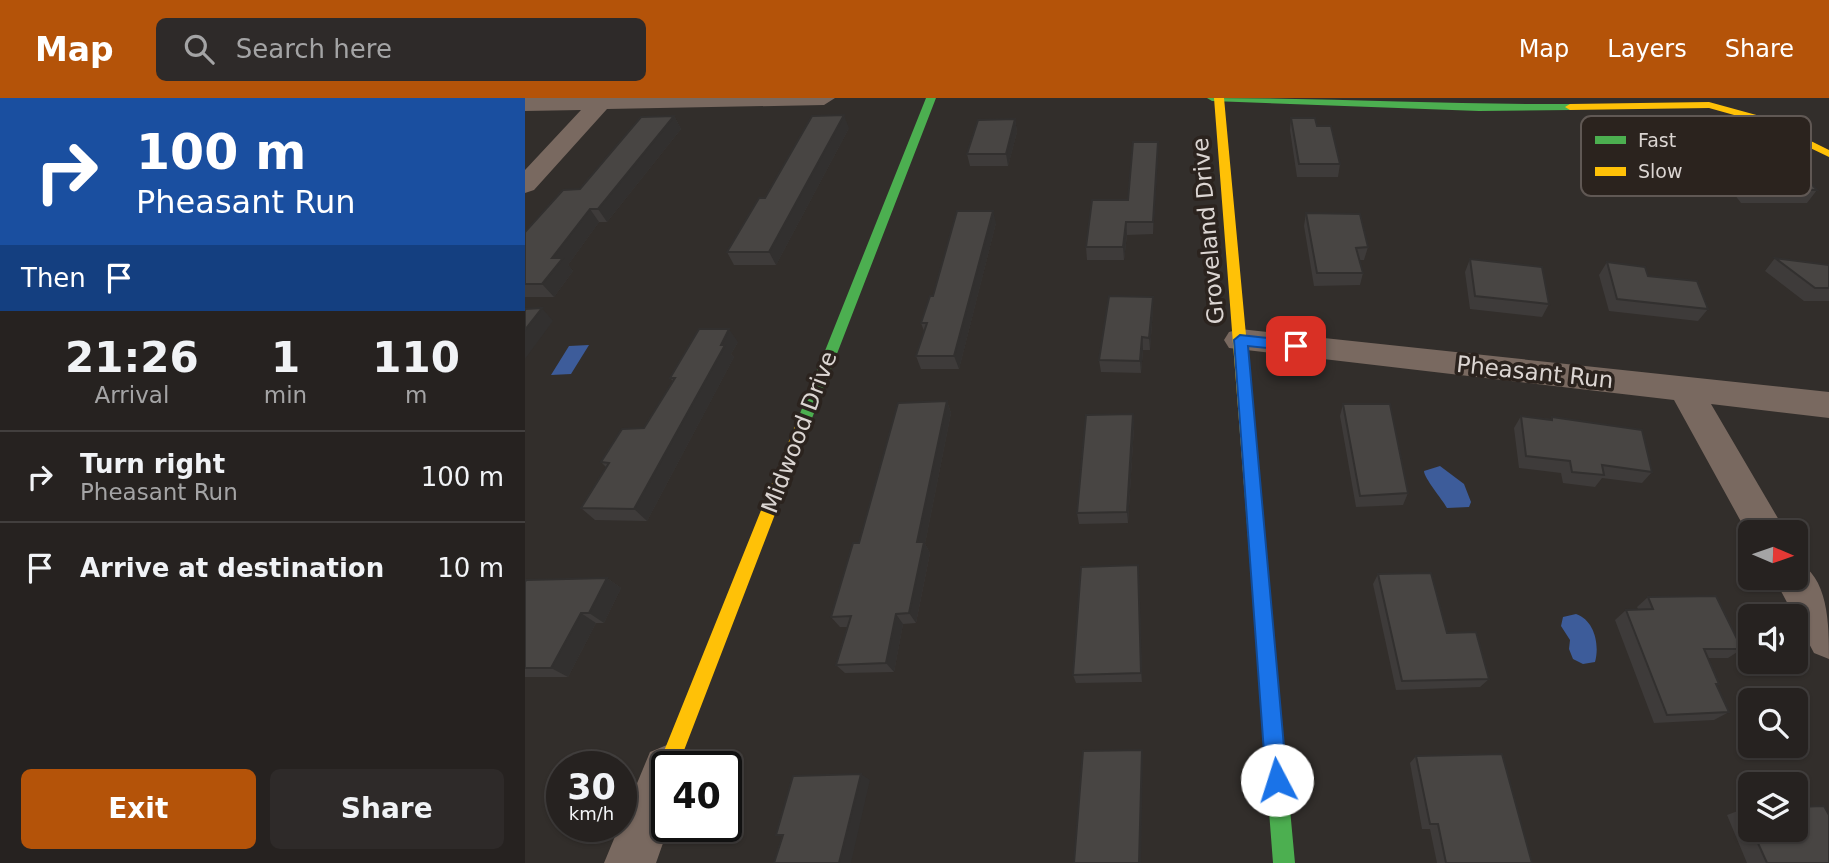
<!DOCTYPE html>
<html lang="en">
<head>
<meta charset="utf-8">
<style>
  :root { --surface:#262220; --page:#2e2a29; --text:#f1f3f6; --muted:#a4a4a5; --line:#423f3e; --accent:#b45309 }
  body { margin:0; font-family:"DejaVu Sans",sans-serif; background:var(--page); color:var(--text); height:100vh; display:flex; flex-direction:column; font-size:26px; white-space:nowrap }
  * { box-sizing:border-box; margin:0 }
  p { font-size:23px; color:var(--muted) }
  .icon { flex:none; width:38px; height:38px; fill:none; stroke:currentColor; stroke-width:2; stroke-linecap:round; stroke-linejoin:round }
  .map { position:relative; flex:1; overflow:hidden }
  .sheet { display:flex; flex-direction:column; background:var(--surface); width:525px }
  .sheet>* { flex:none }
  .top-card { background:#1a4fa0; color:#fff; overflow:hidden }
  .needle { width:46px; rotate:92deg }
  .controls { position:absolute; left:1213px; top:422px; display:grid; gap:14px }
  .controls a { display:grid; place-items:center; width:70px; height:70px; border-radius:10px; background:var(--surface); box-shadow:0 2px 5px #0004,0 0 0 2px var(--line); font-size:35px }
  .speed { position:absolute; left:21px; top:653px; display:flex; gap:14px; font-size:35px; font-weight:700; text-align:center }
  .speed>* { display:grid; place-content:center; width:91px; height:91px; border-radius:50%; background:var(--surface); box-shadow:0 2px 5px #0004,0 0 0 2px var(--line); line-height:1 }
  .speed small { font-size:18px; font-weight:400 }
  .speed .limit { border:4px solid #111; border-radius:10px; background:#fff; color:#111 }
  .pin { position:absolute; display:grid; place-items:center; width:60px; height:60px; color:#fff; margin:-30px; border-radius:14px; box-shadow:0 4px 10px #0006 }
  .me { position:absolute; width:77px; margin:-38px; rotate:355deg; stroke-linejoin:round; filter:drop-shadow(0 0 5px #0008) }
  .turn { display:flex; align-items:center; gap:24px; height:147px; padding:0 21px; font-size:32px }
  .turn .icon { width:91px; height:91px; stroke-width:2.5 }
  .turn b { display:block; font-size:49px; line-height:60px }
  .then { display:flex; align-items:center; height:66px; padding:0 21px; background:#0003; gap:14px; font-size:26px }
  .eta { display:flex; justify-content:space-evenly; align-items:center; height:119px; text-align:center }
  .eta b { font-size:42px; font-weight:800; line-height:49px }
  .primary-button { display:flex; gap:14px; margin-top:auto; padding:14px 21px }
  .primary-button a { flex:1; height:80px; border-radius:10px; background:var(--accent); color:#fff; font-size:28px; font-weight:800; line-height:80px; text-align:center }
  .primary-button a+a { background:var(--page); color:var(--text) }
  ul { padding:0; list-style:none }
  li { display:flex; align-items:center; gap:21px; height:91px; padding:0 21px; border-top:2px solid var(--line) }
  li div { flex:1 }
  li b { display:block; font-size:26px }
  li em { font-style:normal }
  header { display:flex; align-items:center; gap:42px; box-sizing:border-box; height:98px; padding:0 35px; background:var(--accent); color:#fff }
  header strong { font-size:33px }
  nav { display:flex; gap:38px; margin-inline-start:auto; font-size:24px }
  .search { width:490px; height:63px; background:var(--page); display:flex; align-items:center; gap:18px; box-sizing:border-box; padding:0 24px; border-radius:10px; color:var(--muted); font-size:26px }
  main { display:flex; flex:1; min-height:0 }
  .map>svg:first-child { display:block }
</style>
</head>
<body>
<header>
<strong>Map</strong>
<div class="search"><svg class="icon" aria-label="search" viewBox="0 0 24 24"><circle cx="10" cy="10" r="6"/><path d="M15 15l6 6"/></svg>Search here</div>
<nav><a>Map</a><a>Layers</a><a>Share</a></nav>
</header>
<main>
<section class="sheet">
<div class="top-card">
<div class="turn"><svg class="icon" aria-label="right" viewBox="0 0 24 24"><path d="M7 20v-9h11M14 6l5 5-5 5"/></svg><div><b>100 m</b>Pheasant Run</div></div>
<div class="then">Then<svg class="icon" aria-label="arrive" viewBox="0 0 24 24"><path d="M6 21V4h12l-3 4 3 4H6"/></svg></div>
</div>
<div class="eta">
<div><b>21:26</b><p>Arrival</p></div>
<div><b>1</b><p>min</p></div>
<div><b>110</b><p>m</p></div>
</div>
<ul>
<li><svg class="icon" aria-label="right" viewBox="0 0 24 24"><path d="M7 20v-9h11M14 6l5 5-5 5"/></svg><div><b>Turn right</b><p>Pheasant Run</p></div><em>100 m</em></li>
<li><svg class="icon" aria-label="arrive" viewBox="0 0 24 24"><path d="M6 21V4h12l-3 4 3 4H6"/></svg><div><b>Arrive at destination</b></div><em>10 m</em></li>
</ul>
<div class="primary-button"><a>Exit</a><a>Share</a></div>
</section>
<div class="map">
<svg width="1304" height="765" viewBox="0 0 1304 765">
  <rect width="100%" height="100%" fill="#322e2b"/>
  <path fill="#3d5c9a" d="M64 247 46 276 26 277 44 248Z
    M915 368 939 386 946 404 944 409 922 410C917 401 899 380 899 373Z
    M1051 516C1069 522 1075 546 1070 564L1058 566 1048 561 1044 551 1045 542 1036 528 1038 519Z"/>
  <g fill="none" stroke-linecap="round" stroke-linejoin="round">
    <path fill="#796960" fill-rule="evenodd" d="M0 0H310L299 7 82 11 9 92 0 95V72L56 12 0 13Z
      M715 231 1304 294V320L1186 306 1261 434H1225V440L1149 302 704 250 699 242 704 234Z
      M1270 463C1304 477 1304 527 1304 561L1289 555 1249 480H1270Z
      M142 647 159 654 165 668H142V728H144L131 765H79L125 654Z"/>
    <path fill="#4caf50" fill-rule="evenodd" d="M401 0H411L284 328 282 332H272L270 328Z
      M682 0C803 0 924 7 1045 6L1050 9 1045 12 954 13 687 3Z
      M727 382 733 383 735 388 770 765H748L719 388 721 383Z"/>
    <path fill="#ffc107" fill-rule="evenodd" d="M689 0H699L735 388 733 393H721L719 388Z
      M1184 4 1235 18 1304 52V59L1227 22 1184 10 1045 12 1040 9 1045 6Z
      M277 322 284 328 153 668H142V678L136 675 133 668 270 328Z"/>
  </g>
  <path fill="#3e3b3a" d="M149 18 156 31 82 124H74L43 167 48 173 29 199H0V134Z
    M766 20 792 28 815 66 813 79H772L765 32Z
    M490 21 492 34 483 68H445L442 56Z
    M324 30 251 167H209L202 154 240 100Z
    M633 44V57L628 136 602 137 599 162H562L561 149 603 102Z
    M1205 67 1292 92 1282 105H1216L1197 80Z
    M781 115 843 149 839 162H834L838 175 835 187 789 188 779 128Z
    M471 125 434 271H396L391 258 399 233 396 225 408 198Z
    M1250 160 1304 167V203H1279L1240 173Z
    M945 161 1024 206 1017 219 945 211 940 174Z
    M1082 164 1123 178 1183 211 1173 223 1084 213 1074 177Z
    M628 199V211L625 252H618L616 275 576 274 574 262Z
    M213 244 206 256 209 259 122 423 70 422 56 410 81 369 76 364 119 330 148 283 145 280Z
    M422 303 426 315 400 446 405 455 391 525 378 526 369 574 320 575 311 567 323 529H315L306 519 334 445Z
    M818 306 883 395 878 407 831 409 815 318Z
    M608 316 609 329 603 425 554 426 552 415Z
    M996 318 1026 321 1027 319 1127 374 1117 385 1077 380 1070 389 1038 385 1036 375 994 370 989 330Z
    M853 476 922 535 964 581 955 589 871 592 848 486Z
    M614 477 617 584 551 585 548 577Z
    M82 480 96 490 79 525H71L43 579H0V484Z
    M1123 499 1217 551 1203 560H1183L1194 586 1191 587 1204 614 1189 622 1129 625 1090 522 1101 512 1113 511 1112 509Z
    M891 658 1007 765H912L905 731H897L885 665Z
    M1218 711H1225V732H1270L1304 765H1222L1202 717Z"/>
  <path fill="#32302f" d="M319 17 324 30 251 167 244 154Z
    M149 18 156 31 82 124 73 111Z
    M490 21 492 34 483 68 481 56Z
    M633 44V57L628 136V124Z
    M65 111 74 124 43 167 48 173 29 199 17 186 27 160Z
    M468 113 471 125 434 271 429 258Z
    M601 124 602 137 599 162 598 149Z
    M628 199V211L625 252 624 240Z
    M17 210 28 223 0 261V232Z
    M204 231 213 244 206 256 209 259 122 423 109 411Z
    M617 239 618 252 616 275 615 263Z
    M422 303 426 315 400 446 405 455 391 525 384 515 392 444Z
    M608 316 609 329 603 425 602 414Z
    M613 467 614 477 617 584 616 575Z
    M82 480 96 490 79 525 64 515Z
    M56 515 71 525 43 579 26 570Z
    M371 516 378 526 369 574 361 565Z
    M617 652 618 659 616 765H614Z
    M336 676 345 682 326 765H314Z"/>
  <path fill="#484543" stroke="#32302f" stroke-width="2" d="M319 17 244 154H202L234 100H240L287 18Z
    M149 18 73 111H65L27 160H38L17 186H0V134L38 92 55 91 116 19Z
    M766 20H790L792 28H806L815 66H774Z
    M490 21 481 56H442L453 22Z
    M608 44H633L628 124H601L598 149H561L567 102H603Z
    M1258 55 1292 92H1225L1205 67Z
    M432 113H468L429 258H391L402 225H396L405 198H408Z
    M781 115 835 116 843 149 831 150 838 175H792Z
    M1250 160 1304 167V190H1290Z
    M945 161 1017 169 1024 206 950 198Z
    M1082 164 1120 169 1123 178 1172 183 1183 211 1092 201Z
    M584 198 628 199 624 240 617 239 615 263 574 262Z
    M17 210 0 232V211Z
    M174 231H204L196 247H200L109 411 56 410 84 365 76 364 97 331 119 330 150 280H145Z
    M422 303 392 444H399L384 515 371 516 361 565 311 567 326 518 306 519 328 445H334L373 305Z
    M818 306H865L883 395 835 398Z
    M608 316 602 414 552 415 561 317Z
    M996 318 1027 322V319L1117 332 1127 374 1077 367 1079 377 1047 374 1045 363 1001 358Z
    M613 467 616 575 548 577 556 469Z
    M906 475 922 535 951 534 964 581 877 583 853 476Z
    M82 480 64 515H56L26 570H0V484L1 482Z
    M1191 498 1217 551H1179L1194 586H1191L1204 614 1142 617 1101 512 1128 511 1123 499Z
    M617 652 614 765H549L558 653Z
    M977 656 1007 765H921L913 726H905L891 658Z
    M336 676 314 765H249L258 737H251L268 678Z
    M1299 708 1304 717V765H1242L1227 732H1270V709Z
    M1218 711H1225V726Z"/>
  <path fill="#1a73e8" stroke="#114b97" stroke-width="2" d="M715 237 771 243 778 248 771 253 723 248 762 682 759 690 752 693 744 690 741 682 709 242Z"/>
  <g text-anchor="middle" stroke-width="7" stroke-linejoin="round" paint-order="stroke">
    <g font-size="23" fill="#dbd5d2" stroke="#2b231e">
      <text transform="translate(683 133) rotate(-95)" y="8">Groveland Drive</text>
      <text transform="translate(1010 274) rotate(6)" y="8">Pheasant Run</text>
      <text transform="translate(274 334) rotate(-69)" y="8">Midwood Drive</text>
    </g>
  </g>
  <rect x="1056" y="18" width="230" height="80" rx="10" fill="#2b231e" stroke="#605854" stroke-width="2"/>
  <rect x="1070" y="38" width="31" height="8" fill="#4caf50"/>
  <rect x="1070" y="69" width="31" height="9" fill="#ffc107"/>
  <g font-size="19" fill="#dbd5d2">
    <text x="1113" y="49">Fast</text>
    <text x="1113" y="80">Slow</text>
  </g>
</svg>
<div class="controls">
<a><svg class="needle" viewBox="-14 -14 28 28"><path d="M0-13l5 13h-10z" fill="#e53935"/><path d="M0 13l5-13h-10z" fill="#a4a4a5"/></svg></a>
<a><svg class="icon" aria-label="sound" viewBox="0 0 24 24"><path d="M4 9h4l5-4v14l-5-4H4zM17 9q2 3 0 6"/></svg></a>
<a><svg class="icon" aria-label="search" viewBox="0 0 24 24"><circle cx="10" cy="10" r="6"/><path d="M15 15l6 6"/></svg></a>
<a><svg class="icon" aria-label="layers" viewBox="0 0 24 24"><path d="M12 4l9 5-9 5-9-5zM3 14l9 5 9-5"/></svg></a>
</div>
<div class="speed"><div>30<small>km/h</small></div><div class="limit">40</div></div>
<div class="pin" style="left:771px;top:248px;background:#d93025"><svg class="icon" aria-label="arrive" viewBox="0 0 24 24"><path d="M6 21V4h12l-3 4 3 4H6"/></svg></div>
<svg class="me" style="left:752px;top:682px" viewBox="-20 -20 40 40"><circle r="19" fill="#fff"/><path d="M0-13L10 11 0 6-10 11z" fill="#1a73e8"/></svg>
</div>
</main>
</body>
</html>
